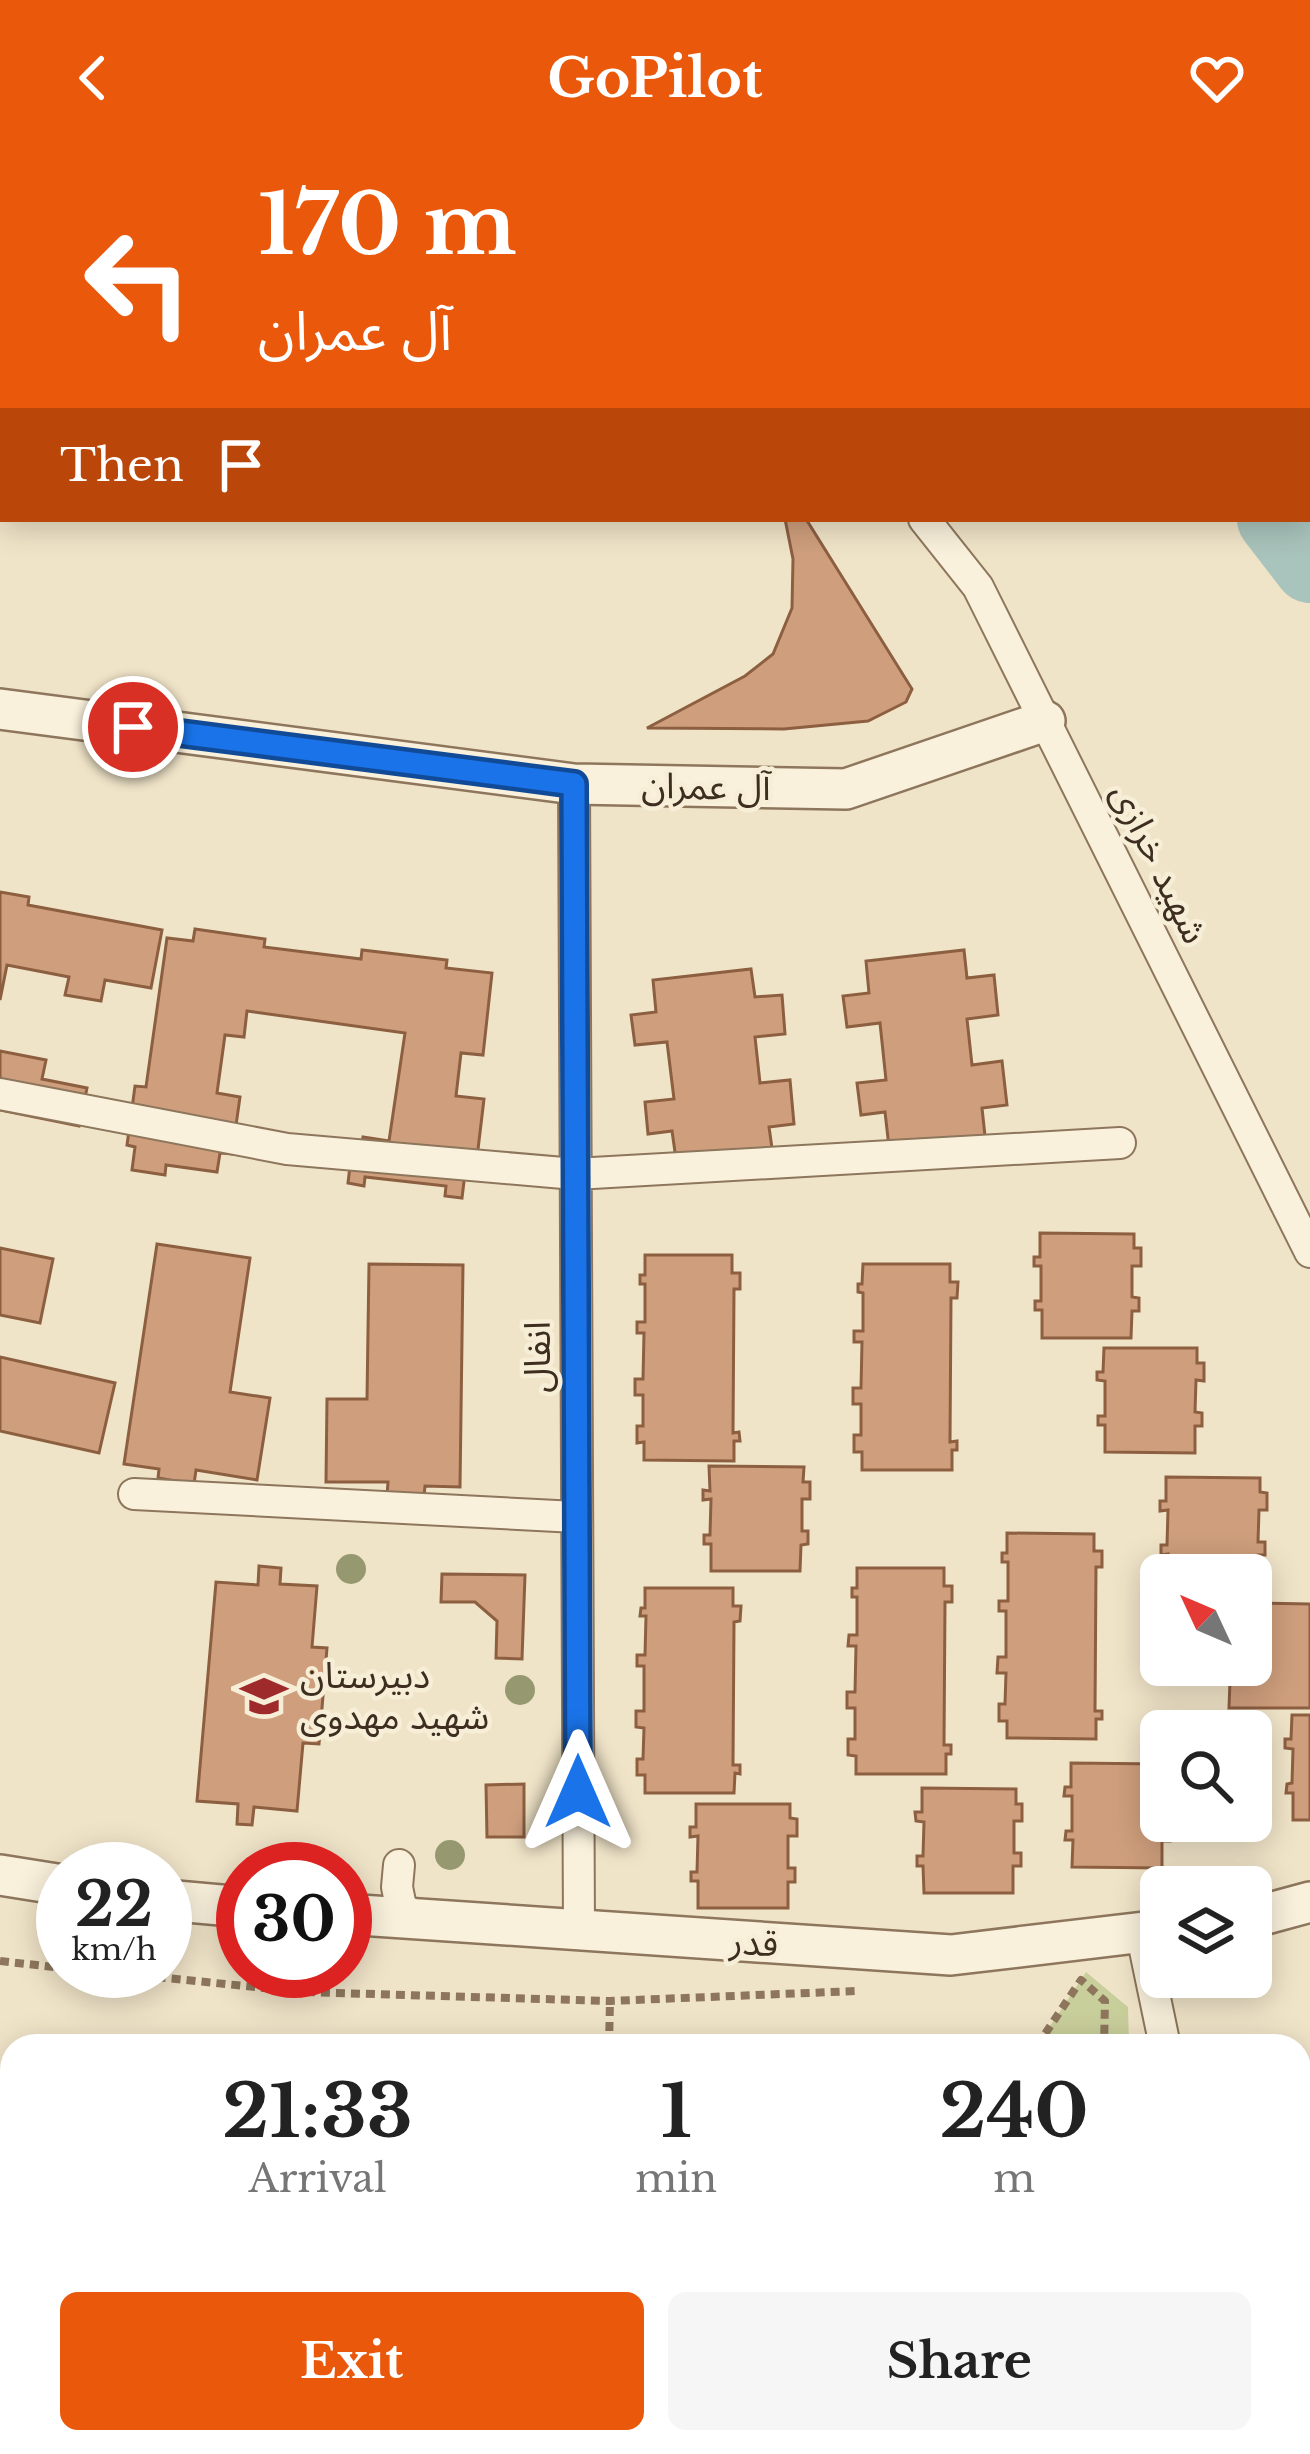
<!DOCTYPE html>
<html lang="en">
<head>
<meta charset="utf-8">
<style>
  :root { --surface:#fff; --page:#f6f6f6; --text:#222; --muted:#767676; --accent:#ea580c }
  body { margin:0; font-family:"Libre Baskerville","Noto Sans Arabic",serif; background:var(--page); color:var(--text); height:100vh; display:flex; flex-direction:column; font-size:45px; white-space:nowrap }
  * { box-sizing:border-box; margin:0 }
  p { font-size:39px; color:var(--muted) }
  .icon { flex:none; width:66px; height:66px; fill:none; stroke:currentColor; stroke-width:2; stroke-linecap:round; stroke-linejoin:round }
  .map { position:relative; flex:1; overflow:hidden }
  .drawer { position:absolute; left:0px; top:1878px; width:1311px; height:420px; display:flex; flex-direction:column; background:var(--surface); border-radius:36px 36px 0 0; box-shadow:0 6px 30px #0003 }
  .drawer>* { flex:none }
  .guide { position:absolute; left:0px; top:0px; width:1311px; height:366px; box-shadow:0 6px 30px #0003; background:#ea580c; color:#fff; overflow:hidden }
  .needle { width:78px; rotate:314deg }
  .tools { position:absolute; left:1140px; top:1398px; display:grid; gap:24px }
  .tools a { display:grid; place-items:center; width:132px; height:132px; border-radius:18px; background:var(--surface); box-shadow:0 6px 30px #0003; font-size:60px }
  .speed { position:absolute; left:36px; top:1686px; display:flex; gap:24px; font-size:60px; font-weight:700; text-align:center }
  .speed>* { display:grid; place-content:center; width:156px; height:156px; border-radius:50%; background:var(--surface); box-shadow:0 6px 30px #0003; line-height:1 }
  .speed small { font-size:30px; font-weight:400 }
  .speed .limit { border:18px solid #d22; background:#fff; color:#111 }
  .pin { position:absolute; display:grid; place-items:center; width:102px; height:102px; color:#fff; margin:-51px; border:6px solid #fff; border-radius:50%; box-shadow:0 3px 12px #0007 }
  .me { position:absolute; width:132px; margin:-66px; rotate:0deg; stroke-linejoin:round; filter:drop-shadow(0 0 9px #0008) }
  .turn { display:flex; align-items:center; gap:42px; height:252px; padding:0 60px; font-size:54px }
  .turn .icon { width:156px; height:156px; stroke-width:2.5 }
  .turn b { display:block; font-size:84px; line-height:102px }
  .then { display:flex; align-items:center; height:114px; padding:0 60px; background:#0003; gap:24px; font-size:45px }
  .eta { display:flex; justify-content:space-evenly; align-items:center; height:204px; text-align:center }
  .eta b { font-size:72px; font-weight:700; line-height:84px }
  .button { display:flex; gap:24px; margin-top:auto; padding:24px 60px }
  .button a { flex:1; height:138px; border-radius:18px; background:var(--accent); color:#fff; font-size:48px; font-weight:700; line-height:138px; text-align:center }
  .button a+a { background:var(--page); color:var(--text) }
  header { display:flex; justify-content:space-between; align-items:center; height:156px; padding:0 60px; background:var(--accent); color:#fff; font-size:54px; font-weight:700 }
  .map>svg:first-child { display:block }
</style>
</head>
<body>
<header><svg class="icon" aria-label="back" viewBox="0 0 24 24"><path d="M15 5l-7 7 7 7"/></svg>GoPilot<svg class="icon" aria-label="heart" viewBox="0 0 24 24"><path d="M12 20l-8-8c-3-5 5-10 8-4 3-6 11-1 8 4z"/></svg></header>
<div class="map">
<svg width="1310" height="2298" viewBox="0 0 1310 2298">
  <rect width="100%" height="100%" fill="#f0e4c8"/>
  <path fill="#c9cf9b" d="M1086 1816 1128 1851 1129 1890H1037Z
    M776 2286H991L983 2298H768Z"/>
  <g fill="none" stroke-linecap="round" stroke-linejoin="round">
    <path stroke="#a9c4bc" stroke-width="72" d="M1105 0 1106 3
      M1273 363 1310 411"/>
  </g>
  <path fill="#cf9f7d" stroke="#8d5f41" stroke-width="3" d="M785 363H806L912 533 906 546 868 565 784 573 647 572 745 520 773 498 792 452 793 403Z
    M0 736 29 741 28 749 162 774 151 832 105 824 101 845 65 839 69 821 7 809 0 844Z
    M195 773 265 783 264 791 361 803 362 794 447 804 446 812 492 817 483 899 461 897 456 940 484 943 476 1010 466 1009 462 1042 445 1040 446 1030 365 1021 364 1030 348 1027 352 993H361L363 981 389 985 405 877 247 855 244 881 225 879 217 937 240 941 232 998 220 997 217 1016 166 1009 165 1019 132 1014 135 991 127 989 135 930 146 931 167 782 193 785Z
    M964 794 967 822 994 819 998 859 967 863 972 909 1002 905 1007 949 982 952 985 980 889 991 885 956 861 959 857 927 886 924 880 867 847 871 843 840 869 837 866 805Z
    M751 813 755 841 782 839 785 878 755 881 760 927 790 924 794 968 769 971 773 999 677 1010 672 975 648 978 645 946 674 943 667 886 635 889 631 859 656 856 653 824Z
    M0 895 46 904 42 923 87 932 79 970 0 954Z
    M1040 1077 1134 1078V1092H1141V1110H1132V1141L1139 1142V1155H1132L1131 1182H1042V1154H1035V1145H1041V1110H1034V1101H1040Z
    M157 1088 250 1102 230 1236 270 1242 257 1324 196 1314 194 1328 158 1322 159 1313 124 1308Z
    M0 1092 53 1103 40 1167 0 1159Z
    M645 1099H732V1117H740V1133H734L733 1277 739 1276 740 1285H734V1305L644 1304V1286L637 1287V1270H643V1239H635V1223H643L644 1177H637V1166H645V1128H640V1119H645Z
    M369 1108 463 1109 460 1331 425 1330 424 1340H387L388 1326H326L327 1243H367Z
    M863 1108H950V1126H958L957 1142H951L950 1286 957 1285V1294H952V1314H862V1296H854V1279H861V1248H853V1232H861L862 1186H854V1175H863V1137L858 1136V1128H862Z
    M1104 1192H1197V1207H1204V1225L1196 1224 1195 1256 1202 1257V1270H1195V1297L1105 1296V1269H1098V1260H1105V1225L1097 1224V1216H1103Z
    M0 1201 115 1227 99 1297 0 1275Z
    M709 1310 804 1311 803 1326H810V1343H802V1375H808V1388L801 1389 800 1415H711V1388H704V1379H710L711 1343 703 1344V1334L710 1335Z
    M1166 1321 1260 1322V1336L1267 1337V1354H1259L1258 1386H1265V1399H1258L1257 1426H1251V1419H1168V1398L1161 1399V1389H1167L1168 1354 1160 1355V1345H1166Z
    M1007 1377 1094 1378V1395H1102V1411H1096L1095 1555H1102V1563H1096V1583L1007 1582V1565H999V1548H1005L1006 1517H997L998 1501H1006V1455H999V1445H1008V1406H1002V1397H1007Z
    M259 1410 281 1412 280 1428 317 1430 312 1491 327 1492 319 1588 303 1587 297 1655 254 1651 252 1669 237 1668 238 1648 197 1645 216 1426 258 1429Z
    M857 1412H944V1430H952V1446H945L944 1589H951V1598H946V1618H856V1600L848 1599V1583H855V1552H847V1536H855L856 1490H848L849 1479H857V1441H852V1432H857Z
    M442 1418 525 1419 522 1503 496 1502 497 1465 475 1446H441Z
    M645 1432H733V1450H741L740 1465 734 1466 733 1609H740V1618L735 1617 734 1637H645V1619H637V1603H643L644 1572 636 1571V1555H644V1510H637V1499H645L646 1460H640L641 1452H645Z
    M1251 1447 1310 1448V1552H1229L1230 1525H1223L1222 1516H1229V1509H1251Z
    M1292 1559H1310V1664H1293V1637H1286L1287 1628 1292 1627 1293 1593 1285 1592V1583H1291Z
    M1071 1607 1161 1608V1665L1163 1671 1170 1672V1685H1162V1712L1072 1711 1073 1684H1065L1066 1675H1072V1640H1064L1065 1631H1071Z
    M524 1628V1681H487L486 1629Z
    M922 1632 1016 1633V1648H1022V1665H1014V1697H1021V1710H1013V1737H924L923 1710H917V1700H923L924 1666 916 1665 915 1656H922Z
    M696 1648H790V1662L797 1663V1680H788V1712H795V1726H788V1752H698V1725H691V1716H697L698 1680 690 1681V1671H696Z
    M12 2258V2286H72L89 2298H0V2276Z
    M480 2286H544L536 2298H472Z"/>
  <g fill="none" stroke-linecap="round" stroke-linejoin="round">
    <defs>
      <path id="minor" d="M607 0 610 3
        M924 363 978 431 1310 1096
        M574 628 579 1774
        M0 938 287 993 575 1018 1120 987
        M134 1338 576 1361
        M399 1709 397 1731 401 1751 418 1763
        M1141 1775 1165 1890
        M1299 2150 1310 2133
        M1033 2298 1041 2286
        M1202 2298 1209 2286"/>
      <path id="tertiary" d="M0 553 574 628 846 633 1045 565
        M0 1719 63 1729
        M165 1744 243 1751
        M345 1758 951 1799 1161 1774
        M1251 1762 1310 1746"/>
    </defs>
    <use href="#minor" stroke="#8d765c" stroke-width="34"/>
    <use href="#tertiary" stroke="#8d765c" stroke-width="44"/>
    <path stroke="#8d765c" stroke-width="8" stroke-dasharray="9 6" stroke-linecap="butt" d="M0 1805 63 1812
      M97 1815 304 1836 610 1845 856 1835
      M609 1890 610 1845
      M1037 1890 1081 1824 1105 1845 1104 1890
      M905 2286 916 2298
      M763 2298 771 2286
      M817 2298 818 2286
      M867 2298 874 2286
      M983 2298 990 2286"/>
    <use href="#minor" stroke="#faf1dc" stroke-width="30"/>
    <use href="#tertiary" stroke="#faf1dc" stroke-width="39"/>
  </g>
  <g fill="#96986f">
    <circle cx="351" cy="1413" r="15"/>
    <circle cx="520" cy="1534" r="15"/>
    <circle cx="450" cy="1699" r="15"/>
  </g>
  <g fill="none" stroke-linecap="round" stroke-linejoin="round">
    <defs>
      <path id="route" d="M133 571 574 628 578 1636"/>
    </defs>
    <use href="#route" stroke="#114b97" stroke-width="30"/>
    <use href="#route" stroke="#1a73e8" stroke-width="21"/>
  </g>
  <defs>
    <symbol id="school-bare" viewBox="-9 -9 18 18"><path d="M0-5L7-2L0 1L-7-2ZM-4 1L0 2.5L4 1V4Q0 6-4 4Z" fill="#9e2a2b" stroke="#f7eed8" stroke-width="2.5" paint-order="stroke"/></symbol>
  </defs>
  <g fill-rule="evenodd">
    <use href="#school-bare" x="231" y="1507" width="66" height="66"/>
  </g>
  <g text-anchor="middle" stroke-width="9" stroke-linejoin="round" paint-order="stroke">
    <g font-size="36" fill="#3d2e20" stroke="#f7eed8">
      <text transform="translate(706 630) rotate(1)" y="13">آل عمران</text>
      <text transform="translate(1160 707) rotate(64)" y="13">شهید خرازی</text>
      <text transform="translate(537 1201) rotate(-90)" y="13">انفال</text>
      <text transform="translate(754 1786) rotate(4)" y="13">قدر</text>
    </g>
    <g font-size="36" fill="#3d2e20" stroke="#f7eed8" text-anchor="start">
      <text x="300" y="1532">دبیرستان<tspan x="300" dy="41">شهید مهدوی</tspan></text>
    </g>
  </g>
</svg>
<div class="tools">
<a><svg class="needle" viewBox="-14 -14 28 28"><path d="M0-13l5 13h-10z" fill="#e53935"/><path d="M0 13l5-13h-10z" fill="#767676"/></svg></a>
<a><svg class="icon" aria-label="search" viewBox="0 0 24 24"><circle cx="10" cy="10" r="6"/><path d="M15 15l6 6"/></svg></a>
<a><svg class="icon" aria-label="layers" viewBox="0 0 24 24"><path d="M12 4l9 5-9 5-9-5zM3 14l9 5 9-5"/></svg></a>
</div>
<div class="speed"><div>22<small>km/h</small></div><div class="limit">30</div></div>
<div class="pin" style="left:133px;top:571px;background:#d93025"><svg class="icon" aria-label="arrive" viewBox="0 0 24 24"><path d="M6 21V4h12l-3 4 3 4H6"/></svg></div>
<svg class="me" style="left:578px;top:1636px" viewBox="-20 -20 40 40"><path d="M0-17L14 15 0 8-14 15z" fill="#1a73e8" stroke="#fff" stroke-width="4"/></svg>
<div class="guide">
<div class="turn"><svg class="icon" aria-label="left" viewBox="0 0 24 24"><path d="M17 20v-9H6M10 6l-5 5 5 5"/></svg><div><b>170 m</b>آل عمران</div></div>
<div class="then">Then<svg class="icon" aria-label="arrive" viewBox="0 0 24 24"><path d="M6 21V4h12l-3 4 3 4H6"/></svg></div>
</div>
<section class="drawer">
<div class="eta">
<div><b>21:33</b><p>Arrival</p></div>
<div><b>1</b><p>min</p></div>
<div><b>240</b><p>m</p></div>
</div>
<div class="button"><a>Exit</a><a>Share</a></div>
</section>
</div>
</body>
</html>
